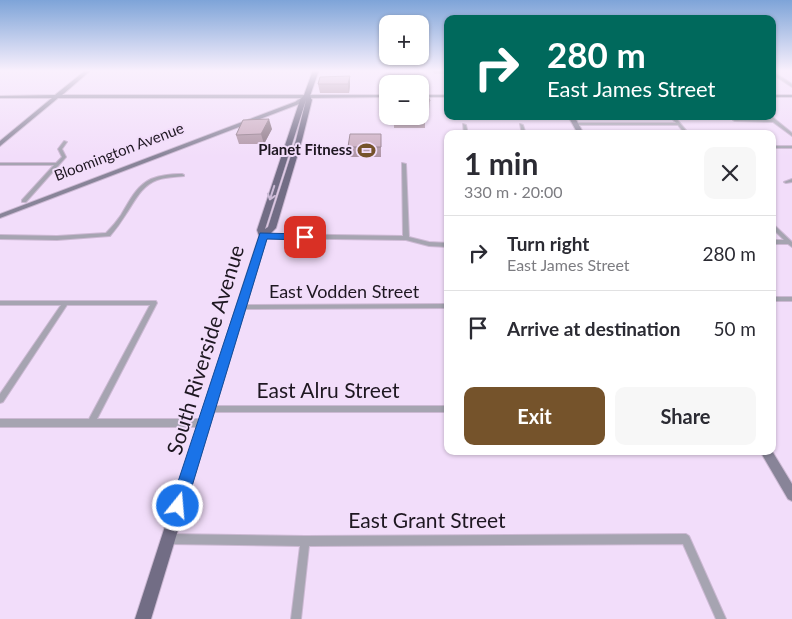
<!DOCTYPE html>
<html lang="en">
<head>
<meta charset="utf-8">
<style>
  :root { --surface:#fff; --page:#f7f7f7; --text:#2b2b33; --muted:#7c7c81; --line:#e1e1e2; --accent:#75532b }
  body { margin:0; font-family:Lato,sans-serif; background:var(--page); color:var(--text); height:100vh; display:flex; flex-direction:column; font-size:19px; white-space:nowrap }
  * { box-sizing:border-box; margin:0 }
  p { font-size:16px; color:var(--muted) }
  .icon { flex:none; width:28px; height:28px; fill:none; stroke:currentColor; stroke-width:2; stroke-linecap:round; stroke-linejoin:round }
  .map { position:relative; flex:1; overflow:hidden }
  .panel { position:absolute; left:444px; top:130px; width:332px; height:325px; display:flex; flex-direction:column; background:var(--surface); border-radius:10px; box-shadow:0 1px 4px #0004 }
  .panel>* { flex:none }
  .top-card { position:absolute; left:444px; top:15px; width:332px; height:105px; border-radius:10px; box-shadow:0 1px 4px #0004; background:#00695c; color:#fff; overflow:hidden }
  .controls { position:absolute; left:379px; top:15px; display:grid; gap:10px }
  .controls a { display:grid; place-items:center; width:50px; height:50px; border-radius:10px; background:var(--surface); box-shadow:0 1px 4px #0004; font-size:25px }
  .pin { position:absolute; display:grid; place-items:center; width:42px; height:42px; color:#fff; margin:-21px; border-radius:10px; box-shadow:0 2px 8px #0006 }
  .me { position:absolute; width:55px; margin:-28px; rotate:17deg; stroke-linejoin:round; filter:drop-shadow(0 0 4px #0008) }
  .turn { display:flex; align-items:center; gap:18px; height:105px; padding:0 20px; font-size:22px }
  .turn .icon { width:65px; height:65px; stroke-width:2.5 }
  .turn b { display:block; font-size:35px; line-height:42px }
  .round { display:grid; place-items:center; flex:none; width:52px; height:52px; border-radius:10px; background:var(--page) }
  .head { display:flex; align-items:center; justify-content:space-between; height:85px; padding:0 20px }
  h1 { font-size:30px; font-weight:700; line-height:38px }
  .action { display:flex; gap:10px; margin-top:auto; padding:10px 20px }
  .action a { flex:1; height:58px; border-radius:10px; background:var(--accent); color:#fff; font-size:20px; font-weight:700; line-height:58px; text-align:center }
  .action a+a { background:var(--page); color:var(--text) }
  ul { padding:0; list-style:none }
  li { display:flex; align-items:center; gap:15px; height:75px; padding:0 20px; border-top:1px solid var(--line) }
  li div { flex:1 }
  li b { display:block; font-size:19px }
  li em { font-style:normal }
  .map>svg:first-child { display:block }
</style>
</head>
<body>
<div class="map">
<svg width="792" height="619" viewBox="0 0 792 619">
  <rect width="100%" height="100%" fill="#f2ddfa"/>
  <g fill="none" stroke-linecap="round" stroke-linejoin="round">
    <defs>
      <path id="street" d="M432 70 448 71V73H435Z
        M772 71 792 84V87L772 74Z
        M670 116H674L689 134H685L678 125H576L574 124 576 123H676Z
        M766 116H771L792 133V136L773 122 735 121 733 120 735 119 770 120Z
        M463 124 466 125 468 134H464Z
        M520 124 523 125 526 134H522Z
        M64 141 67 142 62 149 66 157 26 202H22V200L54 165H0V163H56L62 157 58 149Z
        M446 144H448V146H446Z
        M772 146H792V148H772Z
        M402 163 406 164 409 237 429 242 448 243V247L429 246 406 240 263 238 260 236 263 234 403 236Z
        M182 174 184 175V176C175 177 166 177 157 180 141 186 135 201 126 214 121 222 116 229 110 236L57 240 0 239V235L57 236 106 233C112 227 117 221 121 215 129 202 136 186 151 179 161 175 172 174 182 174Z
        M792 179V182L786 183 784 182Z
        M772 223 792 242V247L788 244H772V240H784L772 228Z
        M772 297H792V301H772Z
        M0 301H156L157 303 97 419H204L207 420 208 423 207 426 204 427H0V419H89L150 305H67L3 402 0 403V394L61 305H0Z
        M448 304V308L240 309 237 307 240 305Z
        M209 406H448V412H209L206 411 205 409 206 407Z
        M168 534 305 536 686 534 689 536 726 619H716L683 544 309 546 301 619H291L300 546 168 544 165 542 163 539 165 536Z"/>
      <path id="secondary" d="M86 70H91L62 95H388V97L308 98 299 104 0 218V214L295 102 301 98H58L0 146V141L52 98H0V96L55 95Z
        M420 95H448V97H420Z
        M772 95H792V97H772Z
        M568 116H574L584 134H578Z
        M760 451H772L792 484V501L788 499Z"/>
      <path id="primary" d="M313 70H319L310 96 312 100 302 140 276 228 267 237 151 619H135L259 236 257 230 300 100 304 95ZM306 100 296 140 268 227 265 229Z"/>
    </defs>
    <use href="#street" stroke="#ccb9d3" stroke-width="2"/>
    <use href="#secondary" stroke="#ccb9d3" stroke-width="2"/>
    <use href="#primary" stroke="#ccb9d3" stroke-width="2"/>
    <use href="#street" fill="#a6a4b1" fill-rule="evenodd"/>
    <use href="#secondary" fill="#888498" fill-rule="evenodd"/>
    <use href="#primary" fill="#726d85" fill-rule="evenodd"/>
  </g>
  <path fill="#af95a5" d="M350 76V84L349 93H320L318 84Z
    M423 95 430 101 429 110H425V128H394V121H389V116H420Z
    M272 129 264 144H239L236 135Z
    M381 134V157H349L348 147Z"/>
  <path fill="#8e7986" d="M350 76V84L349 93 348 84Z
    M269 119 272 129 264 144 261 134Z"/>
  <path fill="#cbadc0" stroke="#8e7986" d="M350 76 348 84H318L320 77Z
    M420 93H423V95H428L430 101H424L426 118H394V116H420Z
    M269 119 261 134 236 135 243 120Z
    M350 134H381V147H348Z"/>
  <defs><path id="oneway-shaft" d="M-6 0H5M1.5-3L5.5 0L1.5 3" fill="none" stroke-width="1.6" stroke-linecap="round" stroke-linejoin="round" transform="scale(1.25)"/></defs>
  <use stroke="#ccbbd7" href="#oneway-shaft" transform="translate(272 193) rotate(108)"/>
  <linearGradient id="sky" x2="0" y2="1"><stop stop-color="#7ea4d8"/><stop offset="0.45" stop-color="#f9f0fd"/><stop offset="1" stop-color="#f9f0fd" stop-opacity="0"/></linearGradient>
  <rect width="792" height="157" fill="url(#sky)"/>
  <path fill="#1a73e8" stroke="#114b97" d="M260 233 305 234 310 237 305 240 267 239 186 506 184 512 178 514 173 512 170 506Z"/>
  <defs>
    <symbol id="stadium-bare" viewBox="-9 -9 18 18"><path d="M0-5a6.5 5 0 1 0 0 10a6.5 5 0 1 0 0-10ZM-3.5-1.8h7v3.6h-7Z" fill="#75532b" stroke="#f2ddfa" stroke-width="2.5" paint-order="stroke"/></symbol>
  </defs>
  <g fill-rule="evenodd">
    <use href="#stadium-bare" x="354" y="138" width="25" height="25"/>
  </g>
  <g text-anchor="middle" stroke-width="4" stroke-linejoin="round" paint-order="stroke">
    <g font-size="15" font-weight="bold" fill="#1e1721" stroke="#f2ddfa" text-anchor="end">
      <text x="352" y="155">Planet Fitness</text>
    </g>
    <g font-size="15" fill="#1e1721" stroke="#f2ddfa">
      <text transform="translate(119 152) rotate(-21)" y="5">Bloomington Avenue</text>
    </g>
    <g font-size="18" fill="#1e1721" stroke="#f2ddfa">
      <text x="344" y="298">East Vodden Street</text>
    </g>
    <g font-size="21" fill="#1e1721" stroke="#f2ddfa">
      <text transform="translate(206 350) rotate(-73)" y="7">South Riverside Avenue</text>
      <text x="328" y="398">East Alru Street</text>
      <text x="427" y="528">East Grant Street</text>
    </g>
  </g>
</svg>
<div class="controls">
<a>+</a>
<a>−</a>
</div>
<div class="pin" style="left:305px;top:237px;background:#d93025"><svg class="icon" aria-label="arrive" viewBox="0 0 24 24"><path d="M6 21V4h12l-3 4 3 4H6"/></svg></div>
<svg class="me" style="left:178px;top:506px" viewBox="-20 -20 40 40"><circle r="17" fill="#1a73e8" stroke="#fff" stroke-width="3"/><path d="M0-11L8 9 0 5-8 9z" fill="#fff"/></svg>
<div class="top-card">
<div class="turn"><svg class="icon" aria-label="right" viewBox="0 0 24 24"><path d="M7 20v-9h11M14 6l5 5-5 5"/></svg><div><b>280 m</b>East James Street</div></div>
</div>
<section class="panel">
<div class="head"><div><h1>1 min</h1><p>330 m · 20:00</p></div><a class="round"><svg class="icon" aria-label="close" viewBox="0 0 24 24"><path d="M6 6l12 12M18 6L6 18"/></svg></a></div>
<ul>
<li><svg class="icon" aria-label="right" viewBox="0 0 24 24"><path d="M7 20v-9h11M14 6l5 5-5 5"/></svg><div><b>Turn right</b><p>East James Street</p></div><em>280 m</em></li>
<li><svg class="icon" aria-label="arrive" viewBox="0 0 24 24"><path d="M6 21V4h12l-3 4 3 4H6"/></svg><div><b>Arrive at destination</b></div><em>50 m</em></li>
</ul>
<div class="action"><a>Exit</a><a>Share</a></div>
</section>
</div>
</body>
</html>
